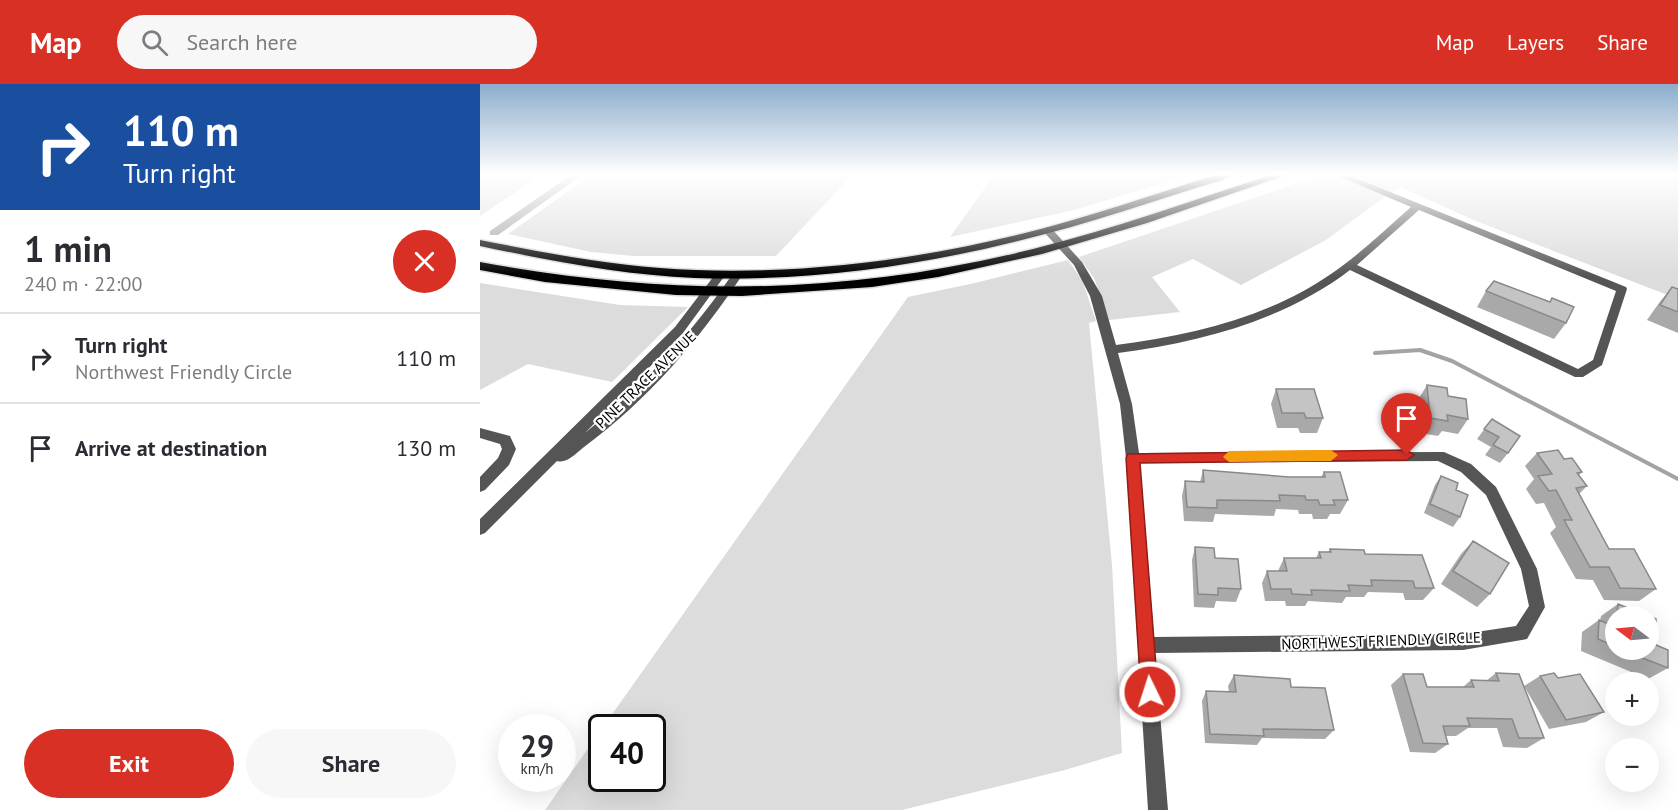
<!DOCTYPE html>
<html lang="en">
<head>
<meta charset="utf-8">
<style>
  :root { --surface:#fff; --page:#f7f7f7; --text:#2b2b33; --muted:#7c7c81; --line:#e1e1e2; --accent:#d93025 }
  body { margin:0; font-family:"PT Sans",sans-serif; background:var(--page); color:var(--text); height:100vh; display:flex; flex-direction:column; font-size:22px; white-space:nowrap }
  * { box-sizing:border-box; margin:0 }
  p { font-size:20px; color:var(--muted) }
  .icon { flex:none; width:33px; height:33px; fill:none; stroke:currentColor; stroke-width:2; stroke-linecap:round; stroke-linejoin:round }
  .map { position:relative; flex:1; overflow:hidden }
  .sheet { display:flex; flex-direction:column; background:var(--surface); width:480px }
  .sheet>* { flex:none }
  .top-card { background:#1a4fa0; color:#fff; overflow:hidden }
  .needle { width:39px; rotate:286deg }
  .fabs { position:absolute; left:1125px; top:522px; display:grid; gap:12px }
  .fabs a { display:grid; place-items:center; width:54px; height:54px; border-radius:50%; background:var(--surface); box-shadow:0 6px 24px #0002; font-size:30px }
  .speed { position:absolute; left:18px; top:630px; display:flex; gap:12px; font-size:30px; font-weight:700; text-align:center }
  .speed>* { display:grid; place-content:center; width:78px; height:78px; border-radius:50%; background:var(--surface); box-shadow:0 6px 24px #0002; line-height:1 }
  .speed small { font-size:15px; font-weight:400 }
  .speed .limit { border:3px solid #111; border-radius:9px; background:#fff; color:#111 }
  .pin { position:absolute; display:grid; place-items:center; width:51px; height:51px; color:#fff; margin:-62px -26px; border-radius:50% 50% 50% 0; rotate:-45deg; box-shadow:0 0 6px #0007 }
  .pin .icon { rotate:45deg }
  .me { position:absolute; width:66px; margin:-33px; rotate:356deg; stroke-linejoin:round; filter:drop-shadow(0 0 4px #0008) }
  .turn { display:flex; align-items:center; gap:21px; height:126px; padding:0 24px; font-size:27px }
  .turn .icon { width:78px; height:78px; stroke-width:2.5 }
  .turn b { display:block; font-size:42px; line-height:51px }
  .round { display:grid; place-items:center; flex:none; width:63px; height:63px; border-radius:32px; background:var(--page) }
  .headline { display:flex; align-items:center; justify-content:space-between; height:102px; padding:0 24px }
  h1 { font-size:36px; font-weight:700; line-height:45px }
  .button { display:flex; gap:12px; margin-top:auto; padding:12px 24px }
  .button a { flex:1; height:69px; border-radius:36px; background:var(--accent); color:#fff; font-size:24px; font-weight:700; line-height:69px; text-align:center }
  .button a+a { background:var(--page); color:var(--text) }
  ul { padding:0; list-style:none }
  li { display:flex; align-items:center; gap:18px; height:90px; padding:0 24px; border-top:2px solid var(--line) }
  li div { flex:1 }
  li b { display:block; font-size:22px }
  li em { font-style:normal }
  header { display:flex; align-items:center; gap:36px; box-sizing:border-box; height:84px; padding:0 30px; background:var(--accent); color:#fff }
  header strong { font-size:28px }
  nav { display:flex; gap:33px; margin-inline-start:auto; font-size:21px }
  .search { width:420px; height:54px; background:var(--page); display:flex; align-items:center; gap:15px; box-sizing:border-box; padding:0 21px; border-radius:33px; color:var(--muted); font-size:22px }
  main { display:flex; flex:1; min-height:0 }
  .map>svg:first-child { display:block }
</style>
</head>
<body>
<header>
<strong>Map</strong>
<div class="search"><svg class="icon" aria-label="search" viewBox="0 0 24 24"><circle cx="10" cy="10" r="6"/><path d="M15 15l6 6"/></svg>Search here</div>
<nav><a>Map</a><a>Layers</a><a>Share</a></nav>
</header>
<main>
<section class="sheet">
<div class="top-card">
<div class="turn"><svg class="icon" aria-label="right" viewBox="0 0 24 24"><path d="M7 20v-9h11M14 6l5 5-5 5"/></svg><div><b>110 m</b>Turn right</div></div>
</div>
<div class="headline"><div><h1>1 min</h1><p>240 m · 22:00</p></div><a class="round" style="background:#d93025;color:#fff"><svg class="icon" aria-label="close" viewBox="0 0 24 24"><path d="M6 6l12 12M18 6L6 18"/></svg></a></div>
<ul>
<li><svg class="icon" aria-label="right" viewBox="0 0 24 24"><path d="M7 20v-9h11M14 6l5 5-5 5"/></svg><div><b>Turn right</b><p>Northwest Friendly Circle</p></div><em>110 m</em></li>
<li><svg class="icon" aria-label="arrive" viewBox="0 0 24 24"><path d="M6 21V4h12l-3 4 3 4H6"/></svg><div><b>Arrive at destination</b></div><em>130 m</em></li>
</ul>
<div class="button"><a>Exit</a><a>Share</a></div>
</section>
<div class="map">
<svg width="1198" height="726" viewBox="0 0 1198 726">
  <rect width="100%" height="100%" fill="#fff"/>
  <path fill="#dcdcdc" d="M0 91H61L0 132Z
    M111 91H372L296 172H154L111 168 28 150Z
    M514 91H710L594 126 470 153Z
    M842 91H854L906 112 846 156 761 201 713 175 672 193 700 228 629 236 614 194 599 173Z
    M868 91H1198V215L996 137 920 103 911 109Z
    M588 176 602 196 616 237 609 239 632 481 642 669 585 686 422 726H65L121 646 122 694H172V644L123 643 428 213 495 199Z
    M0 199 140 221 208 223 132 298 48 280 0 306Z"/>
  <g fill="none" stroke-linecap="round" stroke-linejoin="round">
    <path stroke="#a3a3a3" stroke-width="4" d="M895 269 940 266 972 277 1198 395"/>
    <path fill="#a3a3a3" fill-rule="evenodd" d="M91 91H102L18 151H10V147Z"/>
    <defs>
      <path id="major" d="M736 91H751C744 97 731 99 722 102 696 110 670 119 644 127 506 171 361 199 215 194 143 191 71 177 0 162V156C71 170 143 184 216 186 325 190 435 176 541 150 607 134 671 111 736 91Z
        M792 91H806L667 139 562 170 458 193 392 203 262 212 196 211 65 198 0 186V178C191 213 364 212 553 165 634 145 712 116 792 91Z"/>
    </defs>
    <use href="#major" stroke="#dbdbdb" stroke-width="3"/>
    <path fill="#555" fill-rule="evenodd" d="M856 91H868L1146 203 1147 205 1122 281 1103 293H1095L870 186C803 237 720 258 638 269L652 320 659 369 964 368 991 380 1016 403 1057 485 1065 523 1047 555 983 566 675 569 688 726H668L646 374 640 320 610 212 594 181 562 146 567 143 571 144 602 178 622 212 636 261C711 251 787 234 851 190 879 171 905 146 931 123ZM939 126 1136 207 1113 276 1098 285 877 181ZM958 377 981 388 1006 411 1041 485 1049 522 1036 542 983 550 674 553 660 379Z
      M241 187 246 190 203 249 105 349C163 302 212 249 254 188H262L263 190C219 256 168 316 104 363 96 369 87 380 77 377L5 449 0 451V435L195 243 237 188Z
      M0 344 30 352 36 365 29 381 5 406 0 408V393L18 374 22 365 20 360 0 354Z"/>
    <use href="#major" fill="#000" fill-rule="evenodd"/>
  </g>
  <path fill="#a9a9a9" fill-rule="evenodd" d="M1192 203 1198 205V249L1167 236 1179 219Z
    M1006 207 1069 218 1086 239 1074 255 997 223Z
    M947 301 968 312 988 335 978 350 962 347 958 352 941 349 938 316Z
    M796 305 843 334 837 349H820L818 344H797L791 320Z
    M1012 335 1028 369 1020 379 1005 371 1011 363 997 355Z
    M1057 369 1084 375 1102 388 1099 391 1107 402 1099 410 1129 465 1176 505 1159 517 1124 516 1113 496 1096 495 1070 449 1076 443 1064 419 1056 420 1046 405 1054 395 1045 382Z
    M723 386 809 393H841L844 388 868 416 860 430H850L847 435H833L832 430H819L818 426 796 425 794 432 735 430 733 438 704 437 702 412 705 397 720 398Z
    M961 392 976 406 980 433 973 443 944 429 955 401Z
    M993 457 1010 510 997 523 961 500 981 470Z
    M715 463 735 474 761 505 756 518 736 517 734 524 714 523 712 476Z
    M850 465 885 470 954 504 943 516H925L923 509 888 508 884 513H866L862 519 828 517 825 522H806L805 517H785L782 499 787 487H798L804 474H836L839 468H848Z
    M1138 520 1176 535V561L1188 566V584L1168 595 1101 567 1102 548 1119 536 1120 537 1121 532ZM1136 532H1168V566H1136Z
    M1016 589 1064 654 1047 664 1023 663 1017 644H988L976 652H966L968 660 955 669 930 668 911 601 923 590 947 603H983L991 596 1006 597Z
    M754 591 811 603 854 646 845 655 782 654 777 661 725 659 722 617 726 607 749 608 748 602Z
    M1060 592 1078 594 1124 628 1106 638 1069 645 1044 602Z"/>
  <path fill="#c4c4c4" stroke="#898989" stroke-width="1.5" d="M1014 197 1070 218 1072 214 1094 223 1086 239 1006 207Z
    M1192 203 1198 205V228L1180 221Z
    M947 301 967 304 968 312 986 315 988 335 967 331 968 337 950 334Z
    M796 305H834L843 334H826L824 329H802Z
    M1012 335 1040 352 1028 369 1013 361 1019 353 1004 345Z
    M1078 366 1084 375 1092 374 1102 388 1097 389 1107 402 1096 404 1129 465H1154L1176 505 1140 504 1129 483H1110L1084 436H1092L1076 406 1069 407 1058 392 1072 390 1057 369Z
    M723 386 809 393H845L844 388H860L868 416H853L855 421H840L838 416H826L825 412 799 411 800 417 737 416V424L707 423 705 397 724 398Z
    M961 392 978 399 976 406 988 411 980 433 950 420Z
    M993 457 1029 479 1010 510 973 487Z
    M715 463 734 464 735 474 758 475 761 505 738 504V511L718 510Z
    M850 465 884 466 885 470 942 471 954 504H935L933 497 891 496 892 502 868 501 870 507 831 506 832 511 812 510 811 505H791L787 487H807L804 474H841L839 468H851Z
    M1138 520 1176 535V561L1188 566V584L1142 566H1168V532H1137Z
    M1119 536 1136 543V563L1118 555Z
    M1016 589 1039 590 1064 654H1039L1032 635 987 634 990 642H963L968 660 943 659 923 590H943L947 603H994L991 596 1019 597Z
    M1074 589 1078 594 1100 590 1124 628 1086 636 1060 592Z
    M754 591 810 595 811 603 845 604 854 646 783 645 784 652 730 650 726 607 756 608Z"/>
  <linearGradient id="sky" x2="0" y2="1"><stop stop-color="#8cadcc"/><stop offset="0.47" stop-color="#fff"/><stop offset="1" stop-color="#fff" stop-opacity="0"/></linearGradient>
  <rect width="1198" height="192" fill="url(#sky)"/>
  <path fill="#d93025" stroke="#8d1f18" stroke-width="1.5" d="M927 366 934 371 927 376 660 379 678 608 676 614 670 617 663 614 661 608 646 374 648 370Z"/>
  <path fill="#f59e0b" d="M851 366 858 371 851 377 749 378 743 373 749 367Z"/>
  <g text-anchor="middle" stroke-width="4.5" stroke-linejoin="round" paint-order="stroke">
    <g font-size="15" fill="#000" stroke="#fff">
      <text transform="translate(166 296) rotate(-44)" y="5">PINE TRACE AVENUE</text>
      <text transform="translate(901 557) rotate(-2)" y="5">NORTHWEST FRIENDLY CIRCLE</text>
    </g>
  </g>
</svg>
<div class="fabs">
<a><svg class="needle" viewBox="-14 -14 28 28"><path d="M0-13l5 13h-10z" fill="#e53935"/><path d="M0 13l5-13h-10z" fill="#7c7c81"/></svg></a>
<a>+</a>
<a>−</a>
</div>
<div class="speed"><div>29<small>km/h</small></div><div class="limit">40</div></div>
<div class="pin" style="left:927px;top:371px;background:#d93025"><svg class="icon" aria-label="arrive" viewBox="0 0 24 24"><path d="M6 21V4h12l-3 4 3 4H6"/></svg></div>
<svg class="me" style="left:670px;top:608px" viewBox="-20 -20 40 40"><circle r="17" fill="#d93025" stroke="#fff" stroke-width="3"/><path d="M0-11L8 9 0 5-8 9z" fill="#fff"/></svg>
</div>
</main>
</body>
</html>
